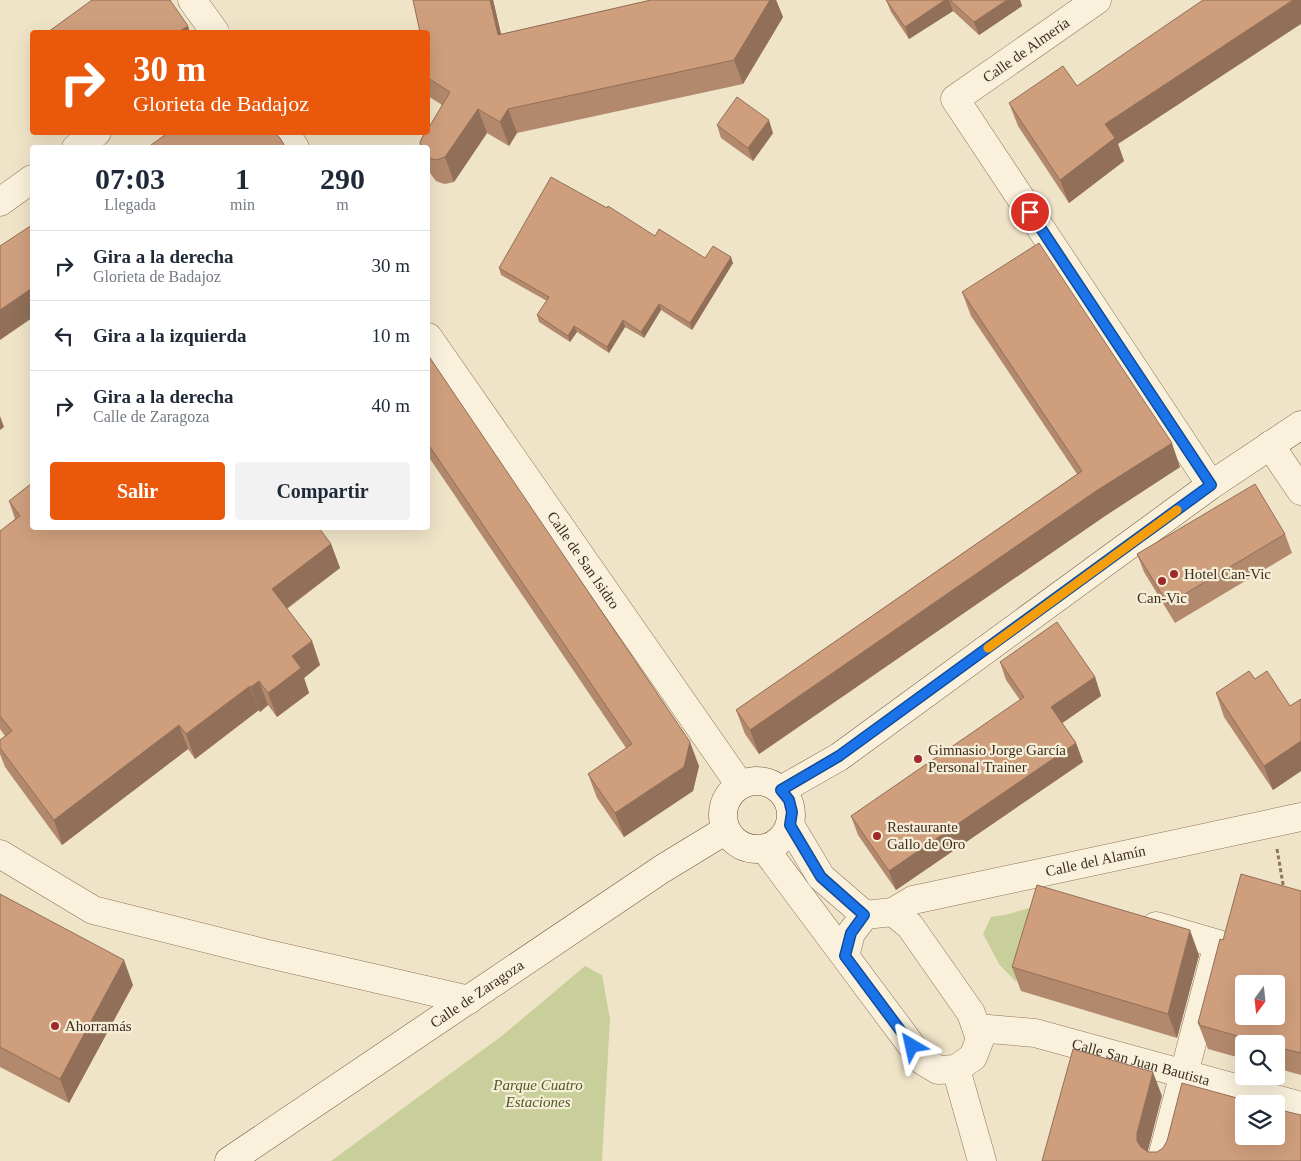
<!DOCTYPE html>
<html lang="es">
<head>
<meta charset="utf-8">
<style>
  :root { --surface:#fff; --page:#f2f2f3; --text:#1f2937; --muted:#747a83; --line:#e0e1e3; --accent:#ea580c }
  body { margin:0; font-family:"Times New Roman",serif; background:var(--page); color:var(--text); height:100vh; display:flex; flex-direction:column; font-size:19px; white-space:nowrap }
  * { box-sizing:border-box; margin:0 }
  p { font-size:16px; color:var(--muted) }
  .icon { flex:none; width:28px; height:28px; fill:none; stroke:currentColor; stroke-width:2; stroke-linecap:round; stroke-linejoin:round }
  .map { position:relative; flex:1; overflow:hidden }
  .details { position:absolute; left:30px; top:145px; width:400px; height:385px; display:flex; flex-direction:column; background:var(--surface); border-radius:5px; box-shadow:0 5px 20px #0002 }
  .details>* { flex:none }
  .hud { position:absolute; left:30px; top:30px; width:400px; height:105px; border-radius:5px; box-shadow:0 5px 20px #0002; background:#ea580c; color:#fff; overflow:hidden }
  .needle { width:32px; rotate:195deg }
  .controls { position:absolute; left:1235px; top:975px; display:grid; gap:10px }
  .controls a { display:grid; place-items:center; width:50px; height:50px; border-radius:5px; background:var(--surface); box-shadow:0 5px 20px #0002; font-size:25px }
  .pin { position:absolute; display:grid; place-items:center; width:42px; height:42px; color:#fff; margin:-21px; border:2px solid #fff; border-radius:50%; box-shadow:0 1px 5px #0007 }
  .me { position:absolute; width:55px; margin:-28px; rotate:324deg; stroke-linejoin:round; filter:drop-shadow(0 0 4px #0008) }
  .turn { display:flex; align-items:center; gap:18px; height:105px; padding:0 20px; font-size:22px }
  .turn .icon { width:65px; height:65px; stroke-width:2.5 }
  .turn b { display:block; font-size:35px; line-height:42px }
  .eta { display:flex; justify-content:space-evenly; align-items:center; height:85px; text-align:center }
  .eta b { font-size:30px; font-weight:600; line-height:35px }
  .primary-button { display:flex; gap:10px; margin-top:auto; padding:10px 20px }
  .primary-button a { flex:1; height:58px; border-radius:5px; background:var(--accent); color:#fff; font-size:20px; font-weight:600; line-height:58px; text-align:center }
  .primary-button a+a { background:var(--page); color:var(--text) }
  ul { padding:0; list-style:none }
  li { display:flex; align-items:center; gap:15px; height:70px; padding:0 20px; border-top:1px solid var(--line) }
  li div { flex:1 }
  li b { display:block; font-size:19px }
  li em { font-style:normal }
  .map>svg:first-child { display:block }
</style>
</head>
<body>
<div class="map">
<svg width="1301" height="1161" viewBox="0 0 1301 1161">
  <rect width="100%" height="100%" fill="#f0e4c8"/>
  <path fill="#c9cf9b" d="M1035 906 1016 982 999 964 983 934 991 917 1009 914Z
    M585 966 602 975 610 1019 602 1161H331L503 1035Z"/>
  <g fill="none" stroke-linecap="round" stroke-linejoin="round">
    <defs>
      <g id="street">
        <path d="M192 0 215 32"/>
        <path d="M1097 0 955 99 1211 485"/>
        <path d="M285 132 295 148"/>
        <path d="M76 148 97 132"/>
        <path d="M0 202 32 179"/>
        <path id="s1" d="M428 337 740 785"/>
        <path d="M1270 445 1301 491"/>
        <path d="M790 825 821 877 865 915"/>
        <path d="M765 849 923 1061 938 1070 956 1069 973 1057 980 1039 971 1013 910 926 893 912 865 915 851 933 845 956"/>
        <path d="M0 854 93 910 264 953 469 1000"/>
        <path id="s2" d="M893 912 913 900 1301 817"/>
        <path d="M1156 926 1218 944 1161 1161"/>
        <path id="s3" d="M977 1028 1035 1033 1301 1106"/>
        <path d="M956 1069 982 1161"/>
      </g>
      <g id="secondary">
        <circle cx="757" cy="815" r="34"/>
        <path d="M781 790 839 757 1211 485 1301 425"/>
        <path id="s4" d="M229 1161 662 869 726 830"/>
      </g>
    </defs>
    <use href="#street" stroke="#8d765c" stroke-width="29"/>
    <use href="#secondary" stroke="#6f573f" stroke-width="29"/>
    <path stroke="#8d765c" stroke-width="3" stroke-dasharray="4 2.5" stroke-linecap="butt" d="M1277 849 1284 890"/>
    <use href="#street" stroke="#faf1dc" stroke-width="28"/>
    <use href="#secondary" stroke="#faf1dc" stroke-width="28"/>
  </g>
  <path fill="#b2896c" d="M413 0H493L501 34 651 0H776L783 17 743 84 517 133 509 146 487 133 454 182 445 184 441 183 436 181 430 173 428 167V148L442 105 428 96V32Z
    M886 0H1020L1022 6 979 35 953 11 909 39 891 12Z
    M1009 103 1118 144 1124 161 1069 203 1018 126Z
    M717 125 773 133 753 161 721 138Z
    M705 258 733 263 692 330 661 310 644 338 625 327 609 353 577 332 570 342 539 322 537 315 547 301 501 275 499 268Z
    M962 292 1180 467 1105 516 759 754 745 734 736 710 1077 474 971 316Z
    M428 355 699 766 693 791 624 837 597 798 588 774 626 748 428 456Z
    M9 501 331 544 340 568 287 609 312 641 320 665 304 678 309 693 277 717 268 705 260 712 259 710 195 759 188 749 62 845 5 767 0 754V740L5 736 0 729V531L15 519Z
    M1285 534 1292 553 1175 623 1144 572 1137 554Z
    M1000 662 1095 677 1101 696 1062 723 1076 743 1083 762 896 890 858 835 851 816 1020 700 1006 680Z
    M1216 693 1290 706 1301 699V771L1273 790 1224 717Z
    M1301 891V1075L1276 1068V1044H1244V1059L1208 1049 1198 1023 1223 940Z
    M0 894 133 985 69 1103 0 1067Z
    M1199 955 1177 1038 1021 991 1012 967Z"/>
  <path fill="#916f58" d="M490 0H493L507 59 498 35Z
    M770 0H776L783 17 743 84 734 60Z
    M945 0H949L953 11 909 39 905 27Z
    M1007 0H1020L1022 6 979 35 974 22Z
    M1293 0H1301V24L1118 144 1124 161 1069 203 1060 180 1105 124Z
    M188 26 190 32H178Z
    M478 109 487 133 454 182 445 157Z
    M508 109 517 133 509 146 500 122Z
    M769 120 773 133 753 161 748 148Z
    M731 257 733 263 692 330 690 323Z
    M32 288V318L0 340V310Z
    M659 304 661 310 644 338 641 332Z
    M623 320 625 327 609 353 607 347Z
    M574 326 577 332 570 342 568 336Z
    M0 416 4 427 0 430Z
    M1172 443 1180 467 1105 516 759 754 750 730 1096 491Z
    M331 544 340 568 280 613 272 589Z
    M312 641 320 665 304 678 309 693 277 717 268 693 292 656Z
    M1095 677 1101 696 1058 726 1051 707Z
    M259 681 268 705 260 712 251 687Z
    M250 686 259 710 195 759 186 734Z
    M179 725 188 749 62 845 54 820Z
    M1301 741V771L1273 790 1264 766Z
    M690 742 699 766 693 791 624 837 615 813Z
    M1076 743 1083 762 896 890 889 871Z
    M1190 930 1199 955 1177 1038 1168 1014Z
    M124 960 133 985 69 1103 60 1079Z
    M1153 1072 1162 1096 1146 1158 1137 1141V1133Z"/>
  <path fill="#cf9f7d" stroke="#916f58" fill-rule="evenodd" d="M92 0H170L188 26 178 32H48Z
    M413 0H490L498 35 651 0H770L734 60 508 109 500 122 478 109 445 157 436 160 432 159 428 157V148H421L420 142 425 132H428V129L450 92 428 78V32H420Z
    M886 0H945L905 27Z
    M950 0H1007L974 22Z
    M1203 0H1293L1105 124 1115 138 1060 180 1009 103 1063 66 1077 86Z
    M737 97 769 120 748 148 717 125Z
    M169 132H274L280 138 286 148H147Z
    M551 177 607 208 608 206 655 236 659 229 705 258 713 246 731 257 690 323 659 304 641 332 623 320 607 347 574 326 568 336 537 315 549 297 499 268Z
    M32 225V288L0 310V246Z
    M1039 243 1172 443 1096 491 750 730 736 710 1082 471 962 292Z
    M428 355 690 742 684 767 615 813 588 774 632 744 428 444Z
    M32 483V528H319L331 544 272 589 312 641 292 656 301 668 268 693 259 681 251 687 250 686 186 734 179 725 54 820 0 748V740L12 731 0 716V531L20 516 9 501Z
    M1255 484 1285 534 1168 604 1137 554Z
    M1057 622 1095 677 1051 707 1076 743 889 871 851 816 1024 697 1000 662Z
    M1249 671 1255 679 1267 671 1290 706 1301 699V741L1264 766 1216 693Z
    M1241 874 1301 891V1053L1276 1047V1044H1266L1199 1025 1200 1023H1198L1220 939 1223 940ZM1244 984H1276V1016H1244Z
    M1037 885 1190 930 1168 1014 1012 967Z
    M0 894 124 960 60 1079 0 1047Z
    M1073 1049 1153 1072 1137 1133V1141L1141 1147 1148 1152H1157L1163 1148 1167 1141 1182 1083 1259 1104H1244V1136H1276V1109L1301 1115V1161H1042Z"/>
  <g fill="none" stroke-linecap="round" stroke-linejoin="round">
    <defs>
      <path id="route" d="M912 1046 845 956 851 933 864 915 821 877 790 825 792 812 789 800 781 790 839 756 1211 485 1030 212"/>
    </defs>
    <use href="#route" stroke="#114b97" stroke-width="12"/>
    <use href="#route" stroke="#1a73e8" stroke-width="9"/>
    <path stroke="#f59e0b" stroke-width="9" d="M988 648 1177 510"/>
  </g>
  <g fill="#9e2a2b" stroke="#f7eed8" stroke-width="2">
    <circle cx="1174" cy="574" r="5"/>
    <circle cx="1162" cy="581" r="5"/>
    <circle cx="918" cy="759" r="5"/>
    <circle cx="877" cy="836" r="5"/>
    <circle cx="55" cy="1026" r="5"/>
  </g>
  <g text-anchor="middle" stroke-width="4.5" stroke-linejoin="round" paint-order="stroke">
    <g font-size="15" fill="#3d2e20" stroke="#f7eed8">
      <text transform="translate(1026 50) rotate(-35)" y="5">Calle de Almería</text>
      <text dy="5" stroke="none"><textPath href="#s1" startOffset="272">Calle de San Isidro</textPath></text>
      <text dy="5" stroke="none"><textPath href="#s2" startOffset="210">Calle del Alamín</textPath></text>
      <text dy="5" stroke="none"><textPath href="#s4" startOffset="299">Calle de Zaragoza</textPath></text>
      <text dy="5" stroke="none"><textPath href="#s3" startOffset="168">Calle San Juan Bautista</textPath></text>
    </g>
    <g font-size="15" fill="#3d2e20" stroke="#f7eed8" text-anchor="start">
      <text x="1184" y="579">Hotel Can-Vic</text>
      <text x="1162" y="603" text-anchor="middle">Can-Vic</text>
      <text x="928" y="755">Gimnasio Jorge García<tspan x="928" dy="17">Personal Trainer</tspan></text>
      <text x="887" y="832">Restaurante<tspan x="887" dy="17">Gallo de Oro</tspan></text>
      <text x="65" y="1031">Ahorramás</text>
    </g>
    <g font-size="15" font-style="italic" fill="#4d5a26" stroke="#f7eed8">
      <text x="538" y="1090">Parque Cuatro<tspan x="538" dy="17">Estaciones</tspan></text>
    </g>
  </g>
</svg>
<div class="controls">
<a><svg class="needle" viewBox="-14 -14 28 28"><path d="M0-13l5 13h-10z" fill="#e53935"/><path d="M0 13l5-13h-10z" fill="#747a83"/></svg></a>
<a><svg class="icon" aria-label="search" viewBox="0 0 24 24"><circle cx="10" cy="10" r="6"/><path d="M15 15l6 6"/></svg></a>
<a><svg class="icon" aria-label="layers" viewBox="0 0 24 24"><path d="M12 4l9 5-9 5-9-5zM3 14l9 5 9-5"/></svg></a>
</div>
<div class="pin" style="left:1030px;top:212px;background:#d93025"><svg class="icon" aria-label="arrive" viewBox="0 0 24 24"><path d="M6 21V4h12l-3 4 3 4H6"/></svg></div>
<svg class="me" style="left:912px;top:1046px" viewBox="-20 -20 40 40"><path d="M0-17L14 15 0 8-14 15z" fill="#1a73e8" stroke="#fff" stroke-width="4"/></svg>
<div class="hud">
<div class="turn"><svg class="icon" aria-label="right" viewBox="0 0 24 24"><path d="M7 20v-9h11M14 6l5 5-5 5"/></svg><div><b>30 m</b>Glorieta de Badajoz</div></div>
</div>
<section class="details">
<div class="eta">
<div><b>07:03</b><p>Llegada</p></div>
<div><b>1</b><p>min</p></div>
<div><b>290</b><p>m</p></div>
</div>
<ul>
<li><svg class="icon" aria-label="right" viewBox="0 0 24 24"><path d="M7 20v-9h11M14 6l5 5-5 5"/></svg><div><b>Gira a la derecha</b><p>Glorieta de Badajoz</p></div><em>30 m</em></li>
<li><svg class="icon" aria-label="left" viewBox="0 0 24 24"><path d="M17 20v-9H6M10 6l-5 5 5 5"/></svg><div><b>Gira a la izquierda</b></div><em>10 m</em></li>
<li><svg class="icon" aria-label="right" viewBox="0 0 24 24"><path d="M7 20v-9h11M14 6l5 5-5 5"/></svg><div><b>Gira a la derecha</b><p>Calle de Zaragoza</p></div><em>40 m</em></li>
</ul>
<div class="primary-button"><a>Salir</a><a>Compartir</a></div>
</section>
</div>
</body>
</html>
